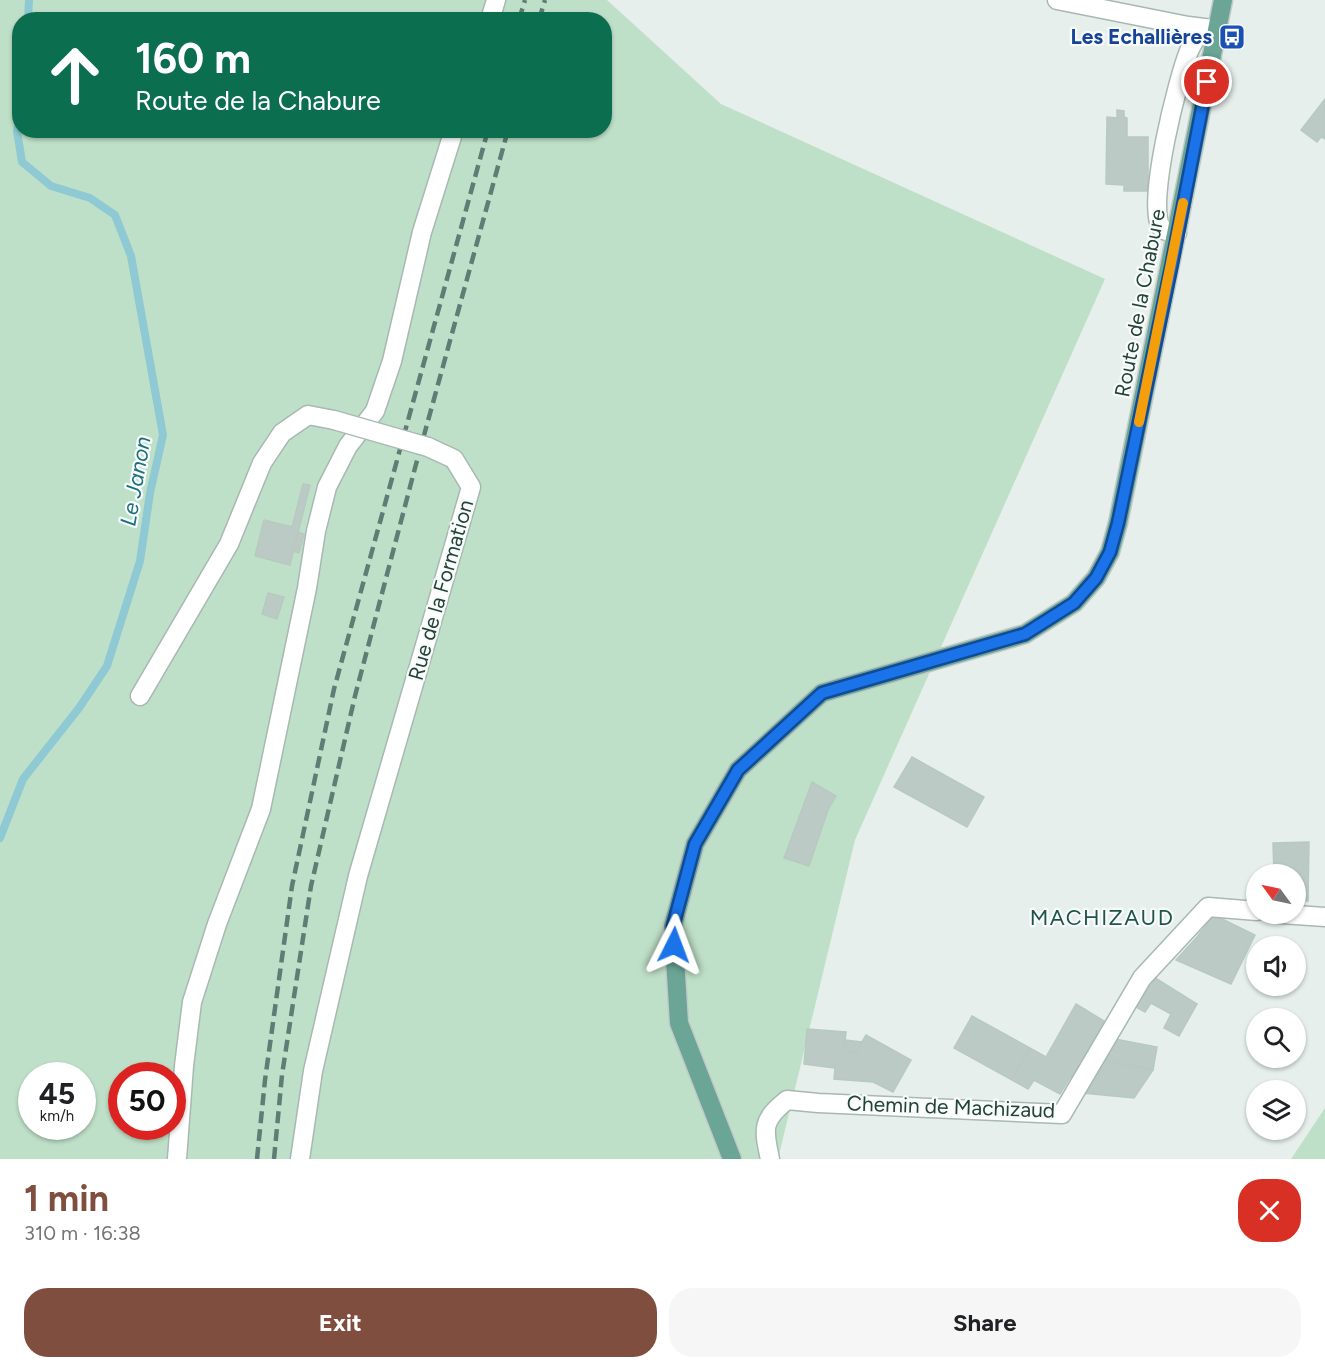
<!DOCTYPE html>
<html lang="en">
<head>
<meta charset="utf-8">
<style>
  :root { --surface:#fff; --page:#f6f6f6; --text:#202124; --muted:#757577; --accent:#7f4e3f }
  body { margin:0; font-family:Figtree,sans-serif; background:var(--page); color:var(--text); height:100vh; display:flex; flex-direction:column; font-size:22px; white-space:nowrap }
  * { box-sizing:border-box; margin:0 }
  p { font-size:20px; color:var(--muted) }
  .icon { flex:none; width:33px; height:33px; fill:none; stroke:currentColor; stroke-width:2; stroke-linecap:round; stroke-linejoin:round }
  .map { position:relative; height:1159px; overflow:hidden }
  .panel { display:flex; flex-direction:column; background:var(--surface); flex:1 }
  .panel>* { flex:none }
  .banner { position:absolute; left:12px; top:12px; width:600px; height:126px; border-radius:24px; box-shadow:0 2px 4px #0004; background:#0b6e4f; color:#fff; overflow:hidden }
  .needle { width:39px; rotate:303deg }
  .fabs { position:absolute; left:1246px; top:864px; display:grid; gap:12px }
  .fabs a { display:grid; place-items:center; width:60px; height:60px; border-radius:50%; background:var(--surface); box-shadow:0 2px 4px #0004; font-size:30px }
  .speed { position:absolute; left:18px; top:1062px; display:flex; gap:12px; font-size:30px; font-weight:700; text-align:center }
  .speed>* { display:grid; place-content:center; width:78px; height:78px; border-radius:50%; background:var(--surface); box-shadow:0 2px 4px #0004; line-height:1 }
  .speed small { font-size:15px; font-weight:400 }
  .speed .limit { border:9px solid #d22; background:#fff; color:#111 }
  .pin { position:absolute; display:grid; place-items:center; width:51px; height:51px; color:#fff; margin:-26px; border:3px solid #fff; border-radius:50%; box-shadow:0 2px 6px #0007 }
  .me { position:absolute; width:66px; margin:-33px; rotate:3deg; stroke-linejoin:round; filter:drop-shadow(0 0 4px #0008) }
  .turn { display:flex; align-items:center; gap:21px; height:126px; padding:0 24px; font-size:27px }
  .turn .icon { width:78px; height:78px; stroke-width:2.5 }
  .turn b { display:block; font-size:42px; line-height:51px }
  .round { display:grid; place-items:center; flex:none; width:63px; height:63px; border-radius:24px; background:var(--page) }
  .headline { display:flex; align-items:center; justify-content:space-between; height:102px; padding:0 24px }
  h1 { font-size:36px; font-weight:700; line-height:45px; color:var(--accent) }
  .primary-button { display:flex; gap:12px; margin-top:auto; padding:12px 24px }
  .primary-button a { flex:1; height:69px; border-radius:24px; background:var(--accent); color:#fff; font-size:24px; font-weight:700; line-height:69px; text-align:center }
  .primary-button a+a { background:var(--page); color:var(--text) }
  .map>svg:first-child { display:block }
</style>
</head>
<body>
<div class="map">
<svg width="1325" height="1159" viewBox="0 0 1325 1159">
  <rect width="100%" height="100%" fill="#e6efeb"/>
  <path fill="#bfe0c8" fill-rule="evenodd" d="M0 0H607L721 104 1105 279 855 840 778 1159H0ZM20 20H604V130H20ZM32 1076H82V1126H32ZM122 1076H172V1126H122Z
    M1325 1108V1159H1291Z"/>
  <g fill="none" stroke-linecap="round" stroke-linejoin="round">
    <path stroke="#8ec9d4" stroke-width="8" d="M28 20 29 0
      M0 838 23 779 79 708 107 666 140 561 150 493 163 435 131 256 115 215 90 198 51 186 22 162 17 131 20 118"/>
  </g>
  <path fill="#bbcac4" stroke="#b8c9c2" stroke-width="1.5" d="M1325 99V139L1321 137 1317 142 1301 130Z
    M1117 110 1124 111V117L1127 118V137H1148V191H1124V185L1106 184 1107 117 1117 118Z
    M303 484 310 485 290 565 255 556 264 520 292 527Z
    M298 532 304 534 299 553 293 551Z
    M268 593 284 597 277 619 262 614Z
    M912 757 984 797 967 827 894 787Z
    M812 782 836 796 828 810 809 866 784 858Z
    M1309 842 1308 901H1296V874H1274L1273 843Z
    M1214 915 1255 935 1231 984 1176 960 1197 937Z
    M1152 976 1197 1004 1179 1036 1164 1028 1171 1014 1151 1003 1145 1012 1134 1006Z
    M1076 1004 1104 1021 1073 1077 1071 1076 1060 1094 1034 1080 1028 1089 1012 1080 1030 1048 1046 1057Z
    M972 1016 1030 1048 1012 1080 954 1048Z
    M807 1029 846 1032 844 1051 856 1052 866 1035 911 1060 893 1092 873 1082 834 1079 835 1068 804 1064Z
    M1115 1039 1157 1047 1153 1070 1103 1060Z
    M845 1040 863 1042 856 1052 844 1051Z
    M1103 1060 1153 1070 1134 1098 1083 1093Z"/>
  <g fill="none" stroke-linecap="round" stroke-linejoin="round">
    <defs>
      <path id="minor" d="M1057 0 1188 26 1212 29
        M490 20 496 0
        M1177 233C1171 232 1164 232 1161 227 1146 204 1178 78 1189 51 1193 42 1198 35 1204 28
        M140 696 229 544 262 463 282 433 308 415 334 420
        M1281 914 1325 917
        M177 1159 184 1066 192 1002 217 924 261 809 307 588 316 531 327 487 348 446 375 411 392 361 422 232 454 130
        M300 1159 313 1071 358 876 471 487 454 459 428 447
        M770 1159C763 1128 762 1120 787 1100L818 1103 1062 1114 1142 978 1208 907 1257 911"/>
      <path id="major" d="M732 1159 679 1023 673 926 695 844 738 770 822 693 1025 634 1074 603 1096 578 1110 552 1118 523 1223 0"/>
    </defs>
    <use href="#minor" stroke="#a8b8b2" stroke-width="21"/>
    <use href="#major" stroke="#c2cac8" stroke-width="21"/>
    <use href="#minor" stroke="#fff" stroke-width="18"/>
    <use href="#major" stroke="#6aa596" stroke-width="18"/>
    <path stroke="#5f7d75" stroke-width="4.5" stroke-dasharray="12 6" stroke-linecap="butt" d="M519 20 525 0
      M539 20 545 0
      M257 1159 265 1080 292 886 334 689 488 130
      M274 1159 282 1075 311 886 355 696 415 468 508 130"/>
    <defs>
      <path id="minor-bridge" d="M334 420 428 447"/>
    </defs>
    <use href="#minor-bridge" stroke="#a8b8b2" stroke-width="21" stroke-linecap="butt"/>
    <use href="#minor-bridge" stroke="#fff" stroke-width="18"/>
  </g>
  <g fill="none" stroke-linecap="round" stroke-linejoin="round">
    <defs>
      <path id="route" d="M674 945 673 926 695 844 738 770 822 693 1025 634 1074 603 1096 578 1110 552 1118 523 1172 263 1207 82"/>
    </defs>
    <use href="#route" stroke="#114b97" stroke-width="15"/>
    <use href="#route" stroke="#1a73e8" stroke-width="10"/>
    <path stroke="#f59e0b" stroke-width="10" d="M1139 422 1183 203"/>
  </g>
  <defs>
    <symbol id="bus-square" viewBox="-11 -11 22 22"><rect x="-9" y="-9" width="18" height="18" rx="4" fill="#1a4fb4" stroke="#f7fbf9"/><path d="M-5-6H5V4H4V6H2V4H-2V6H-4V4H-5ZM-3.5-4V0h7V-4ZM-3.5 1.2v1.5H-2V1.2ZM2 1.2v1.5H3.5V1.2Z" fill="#fff"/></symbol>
  </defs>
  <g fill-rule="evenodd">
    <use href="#bus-square" x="1217" y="22" width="30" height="30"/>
  </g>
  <g text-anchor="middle" stroke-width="4.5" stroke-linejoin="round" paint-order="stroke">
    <g font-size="21" font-weight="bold" fill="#164399" stroke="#f7fbf9" text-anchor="end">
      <text x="1212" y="44">Les Echallières</text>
    </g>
    <g font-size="21" fill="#24423a" stroke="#f7fbf9">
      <text transform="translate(1140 303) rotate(-79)" y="7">Route de la Chabure</text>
      <text transform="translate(441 590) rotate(-74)" y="7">Rue de la Formation</text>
      <text transform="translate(951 1107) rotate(2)" y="7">Chemin de Machizaud</text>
    </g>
    <g font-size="22" font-style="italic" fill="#1c6f80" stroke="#f7fbf9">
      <text transform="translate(135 481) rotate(-80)" y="8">Le Janon</text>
    </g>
    <g font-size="22" letter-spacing="1.5" fill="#1f5548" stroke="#f7fbf9">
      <text x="1102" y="925">MACHIZAUD</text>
    </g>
  </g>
</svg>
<div class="fabs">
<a><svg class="needle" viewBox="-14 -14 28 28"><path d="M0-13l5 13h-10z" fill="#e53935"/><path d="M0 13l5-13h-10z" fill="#757577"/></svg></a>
<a><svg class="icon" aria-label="sound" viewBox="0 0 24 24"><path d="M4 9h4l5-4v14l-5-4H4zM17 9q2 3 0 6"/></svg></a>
<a><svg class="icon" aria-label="search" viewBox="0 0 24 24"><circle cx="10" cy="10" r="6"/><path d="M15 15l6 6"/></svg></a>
<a><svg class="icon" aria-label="layers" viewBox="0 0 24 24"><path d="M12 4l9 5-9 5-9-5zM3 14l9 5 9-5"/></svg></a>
</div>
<div class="speed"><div>45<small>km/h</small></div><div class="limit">50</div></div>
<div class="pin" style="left:1207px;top:82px;background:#d93025"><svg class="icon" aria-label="arrive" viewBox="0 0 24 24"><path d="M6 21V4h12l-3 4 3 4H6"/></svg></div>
<svg class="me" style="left:674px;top:945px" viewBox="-20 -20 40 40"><path d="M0-17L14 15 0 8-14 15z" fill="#1a73e8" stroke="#fff" stroke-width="4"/></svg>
<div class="banner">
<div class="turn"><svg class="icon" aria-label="ahead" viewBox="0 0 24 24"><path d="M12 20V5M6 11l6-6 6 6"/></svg><div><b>160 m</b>Route de la Chabure</div></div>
</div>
</div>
<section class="panel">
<div class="headline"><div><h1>1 min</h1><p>310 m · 16:38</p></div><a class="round" style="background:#d93025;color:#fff"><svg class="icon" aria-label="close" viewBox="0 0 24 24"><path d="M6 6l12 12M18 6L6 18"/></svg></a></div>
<div class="primary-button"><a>Exit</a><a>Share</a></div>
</section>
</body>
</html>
